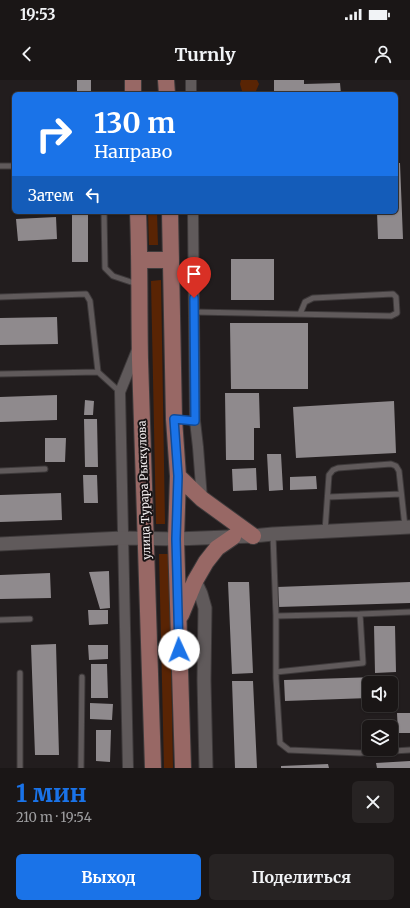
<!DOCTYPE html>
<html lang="ru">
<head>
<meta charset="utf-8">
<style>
  :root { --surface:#1a1616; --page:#272323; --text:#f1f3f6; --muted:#9f9fa1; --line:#383535; --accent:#1a73e8 }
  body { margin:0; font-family:Merriweather,serif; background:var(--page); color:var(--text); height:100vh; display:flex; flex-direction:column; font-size:15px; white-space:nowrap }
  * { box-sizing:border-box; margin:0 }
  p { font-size:13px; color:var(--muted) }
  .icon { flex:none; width:22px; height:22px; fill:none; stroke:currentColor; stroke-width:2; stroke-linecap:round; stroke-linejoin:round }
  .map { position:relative; height:688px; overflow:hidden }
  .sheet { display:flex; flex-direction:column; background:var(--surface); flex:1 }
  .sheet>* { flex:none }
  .top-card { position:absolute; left:12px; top:12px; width:386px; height:122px; border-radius:6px; box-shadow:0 1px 3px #0004,0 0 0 1px var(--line); background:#1a73e8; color:#fff; overflow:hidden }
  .controls { position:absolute; left:362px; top:596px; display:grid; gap:8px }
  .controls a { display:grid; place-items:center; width:36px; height:36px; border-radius:6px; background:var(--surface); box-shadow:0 1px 3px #0004,0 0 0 1px var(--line); font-size:20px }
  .pin { position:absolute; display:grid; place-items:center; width:34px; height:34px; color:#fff; margin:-41px -17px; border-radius:50% 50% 50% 0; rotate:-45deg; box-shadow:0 0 4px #0007 }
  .pin .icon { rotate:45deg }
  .me { position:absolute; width:44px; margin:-22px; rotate:358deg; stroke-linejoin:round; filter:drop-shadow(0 0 3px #0008) }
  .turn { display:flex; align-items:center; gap:14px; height:84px; padding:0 16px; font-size:18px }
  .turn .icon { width:52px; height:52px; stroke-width:2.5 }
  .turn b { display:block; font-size:28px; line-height:34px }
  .then { display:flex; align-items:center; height:38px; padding:0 16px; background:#0003; gap:8px; font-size:15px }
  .round { display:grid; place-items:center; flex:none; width:42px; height:42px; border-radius:6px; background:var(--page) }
  .headline { display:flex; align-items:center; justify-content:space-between; height:68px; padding:0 16px }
  h1 { font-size:24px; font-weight:700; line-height:30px; color:var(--accent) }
  .cta { display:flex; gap:8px; margin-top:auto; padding:8px 16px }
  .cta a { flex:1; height:46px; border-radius:6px; background:var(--accent); color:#fff; font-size:16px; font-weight:700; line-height:46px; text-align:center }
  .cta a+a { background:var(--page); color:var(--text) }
  .status { display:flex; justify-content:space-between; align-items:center; height:28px; padding:0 20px; background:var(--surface); direction:ltr }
  .status svg { height:11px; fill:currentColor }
  header { display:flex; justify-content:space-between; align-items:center; height:52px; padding:0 16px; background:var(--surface); font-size:18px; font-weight:700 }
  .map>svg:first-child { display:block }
</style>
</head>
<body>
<div class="status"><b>19:53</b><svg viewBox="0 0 49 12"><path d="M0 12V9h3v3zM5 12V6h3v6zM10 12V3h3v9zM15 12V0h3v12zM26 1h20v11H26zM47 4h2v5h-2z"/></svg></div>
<header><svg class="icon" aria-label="back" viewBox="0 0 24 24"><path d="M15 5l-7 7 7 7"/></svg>Turnly<svg class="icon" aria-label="person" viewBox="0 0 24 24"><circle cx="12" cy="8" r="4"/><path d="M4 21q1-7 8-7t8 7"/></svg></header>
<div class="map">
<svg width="410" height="688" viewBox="0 0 410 688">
  <rect width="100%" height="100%" fill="#221d1e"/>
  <path fill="#592404" d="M241 0H257L259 4 256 11 249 14 242 11 240 4Z
    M148 132H157L158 165H149Z
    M161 200 165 444H156L151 201Z
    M159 474H169L173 688H164Z"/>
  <path fill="#8f8a8d" d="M77 0H91V13H77Z
    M274 0H304V4L340 3 341 14H274Z
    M396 83H400L403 159H378L377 132H396Z
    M72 132H88V182H72Z
    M56 137 57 159 18 161 16 139Z
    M231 179H274V220H231Z
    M57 237 58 264 0 265V238Z
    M230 243H308V309H231Z
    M225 313H259L260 348H254V380H226Z
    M57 315V340L0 342V317Z
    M85 320 94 321 93 335H84Z
    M394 321 396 373 296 378 293 327Z
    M84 339H97L98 387H85Z
    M45 358H66L65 382H45Z
    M267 374H281L283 410 269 411Z
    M256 388 257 410 233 411 232 389Z
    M83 395H97L98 423H84Z
    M316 396 317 409 290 410V397Z
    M61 413 62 440 0 442V415Z
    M109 491 110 528 100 529 89 492Z
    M50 493 51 518 0 519V495Z
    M228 502H249L253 593 232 594Z
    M410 502V523L278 527 277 507Z
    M88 530H108V544L89 545Z
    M374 546H395L396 592 375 593Z
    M56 564 59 675H35L31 565Z
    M88 565H108V579L89 580Z
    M91 584H107L108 618H91Z
    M376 597 377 603H369V618L285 621 284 600Z
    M232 601H253L257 688H235Z
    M90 623 113 624 112 640 90 639Z
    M397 633H410V653H398Z
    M96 650H111L110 682 96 681Z
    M410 681V688H377L376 683Z
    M328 684 329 688H281V686Z"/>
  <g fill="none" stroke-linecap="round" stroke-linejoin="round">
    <defs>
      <path id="service" d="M0 86H14
        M104 132 105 188 113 196 137 204
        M0 217 86 214 90 221 98 292 120 312
        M194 232 391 236 397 233 396 217 393 214 313 218 305 222 300 234
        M0 294 98 292
        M176 339 195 341
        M0 391 45 389
        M328 417 401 414
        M325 451 329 395 333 390 338 388 391 384 396 386 399 391 405 447
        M273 455 276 536V598L280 663 289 670 360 673 410 670
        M276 536 360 534 410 532
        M0 540 30 539
        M276 592 363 583 360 534
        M20 688V593
        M81 688 82 597"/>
      <path id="minor" d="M191 0V14
        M193 132 195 341 198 367 202 419
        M128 688 120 312 137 270"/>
      <path id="tertiary" d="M0 464 123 458 176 459 253 456 273 454 410 447
        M195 501 201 514 205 528 204 600 206 688"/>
      <path id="primary" d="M133 0V14
        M166 0 167 14
        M138 132C140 181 139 231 140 280 144 416 148 552 153 688
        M170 132 174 339 178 396 176 459 183 688
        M140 180H171
        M178 396 202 419 253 456
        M181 535 195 501 206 482 217 468 233 457"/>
    </defs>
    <use href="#service" stroke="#3e3a3b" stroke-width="7"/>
    <use href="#minor" stroke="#3e3a3b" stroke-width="12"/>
    <use href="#tertiary" stroke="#3e3a3b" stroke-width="15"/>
    <use href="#primary" stroke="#3e3a3b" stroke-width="18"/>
    <use href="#service" stroke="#605a5b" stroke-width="5"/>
    <use href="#minor" stroke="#605a5b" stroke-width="10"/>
    <use href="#tertiary" stroke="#605a5b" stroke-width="13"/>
    <use href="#primary" stroke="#986865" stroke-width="16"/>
  </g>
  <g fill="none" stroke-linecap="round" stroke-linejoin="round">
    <defs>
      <path id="route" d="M179 570 176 459 178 396 174 339 195 341 194 218"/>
    </defs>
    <use href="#route" stroke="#114b97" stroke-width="10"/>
    <use href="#route" stroke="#1a73e8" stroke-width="7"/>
  </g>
  <g text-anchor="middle" stroke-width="4" stroke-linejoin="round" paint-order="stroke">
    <g font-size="11" fill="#f3eff0" stroke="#181314">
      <text transform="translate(144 410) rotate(-92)" y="4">улица Турара Рыскулова</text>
    </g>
  </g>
</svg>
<div class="controls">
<a><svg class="icon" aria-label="sound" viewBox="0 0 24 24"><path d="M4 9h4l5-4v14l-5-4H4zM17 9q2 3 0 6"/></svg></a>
<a><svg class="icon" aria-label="layers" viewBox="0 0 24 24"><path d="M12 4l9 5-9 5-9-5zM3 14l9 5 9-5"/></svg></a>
</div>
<div class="pin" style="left:194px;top:218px;background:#d93025"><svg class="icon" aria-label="arrive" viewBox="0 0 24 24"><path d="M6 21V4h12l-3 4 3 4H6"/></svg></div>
<svg class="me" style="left:179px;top:570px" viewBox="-20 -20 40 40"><circle r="19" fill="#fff"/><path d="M0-13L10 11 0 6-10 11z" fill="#1a73e8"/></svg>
<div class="top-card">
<div class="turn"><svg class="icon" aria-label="right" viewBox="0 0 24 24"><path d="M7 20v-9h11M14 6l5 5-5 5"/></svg><div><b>130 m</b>Направо</div></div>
<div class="then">Затем<svg class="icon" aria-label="left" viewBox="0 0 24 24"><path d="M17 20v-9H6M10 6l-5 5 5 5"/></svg></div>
</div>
</div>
<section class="sheet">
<div class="headline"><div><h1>1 мин</h1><p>210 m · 19:54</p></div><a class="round"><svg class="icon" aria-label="close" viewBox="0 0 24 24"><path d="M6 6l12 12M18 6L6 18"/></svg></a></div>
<div class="cta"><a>Выход</a><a>Поделиться</a></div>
</section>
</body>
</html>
